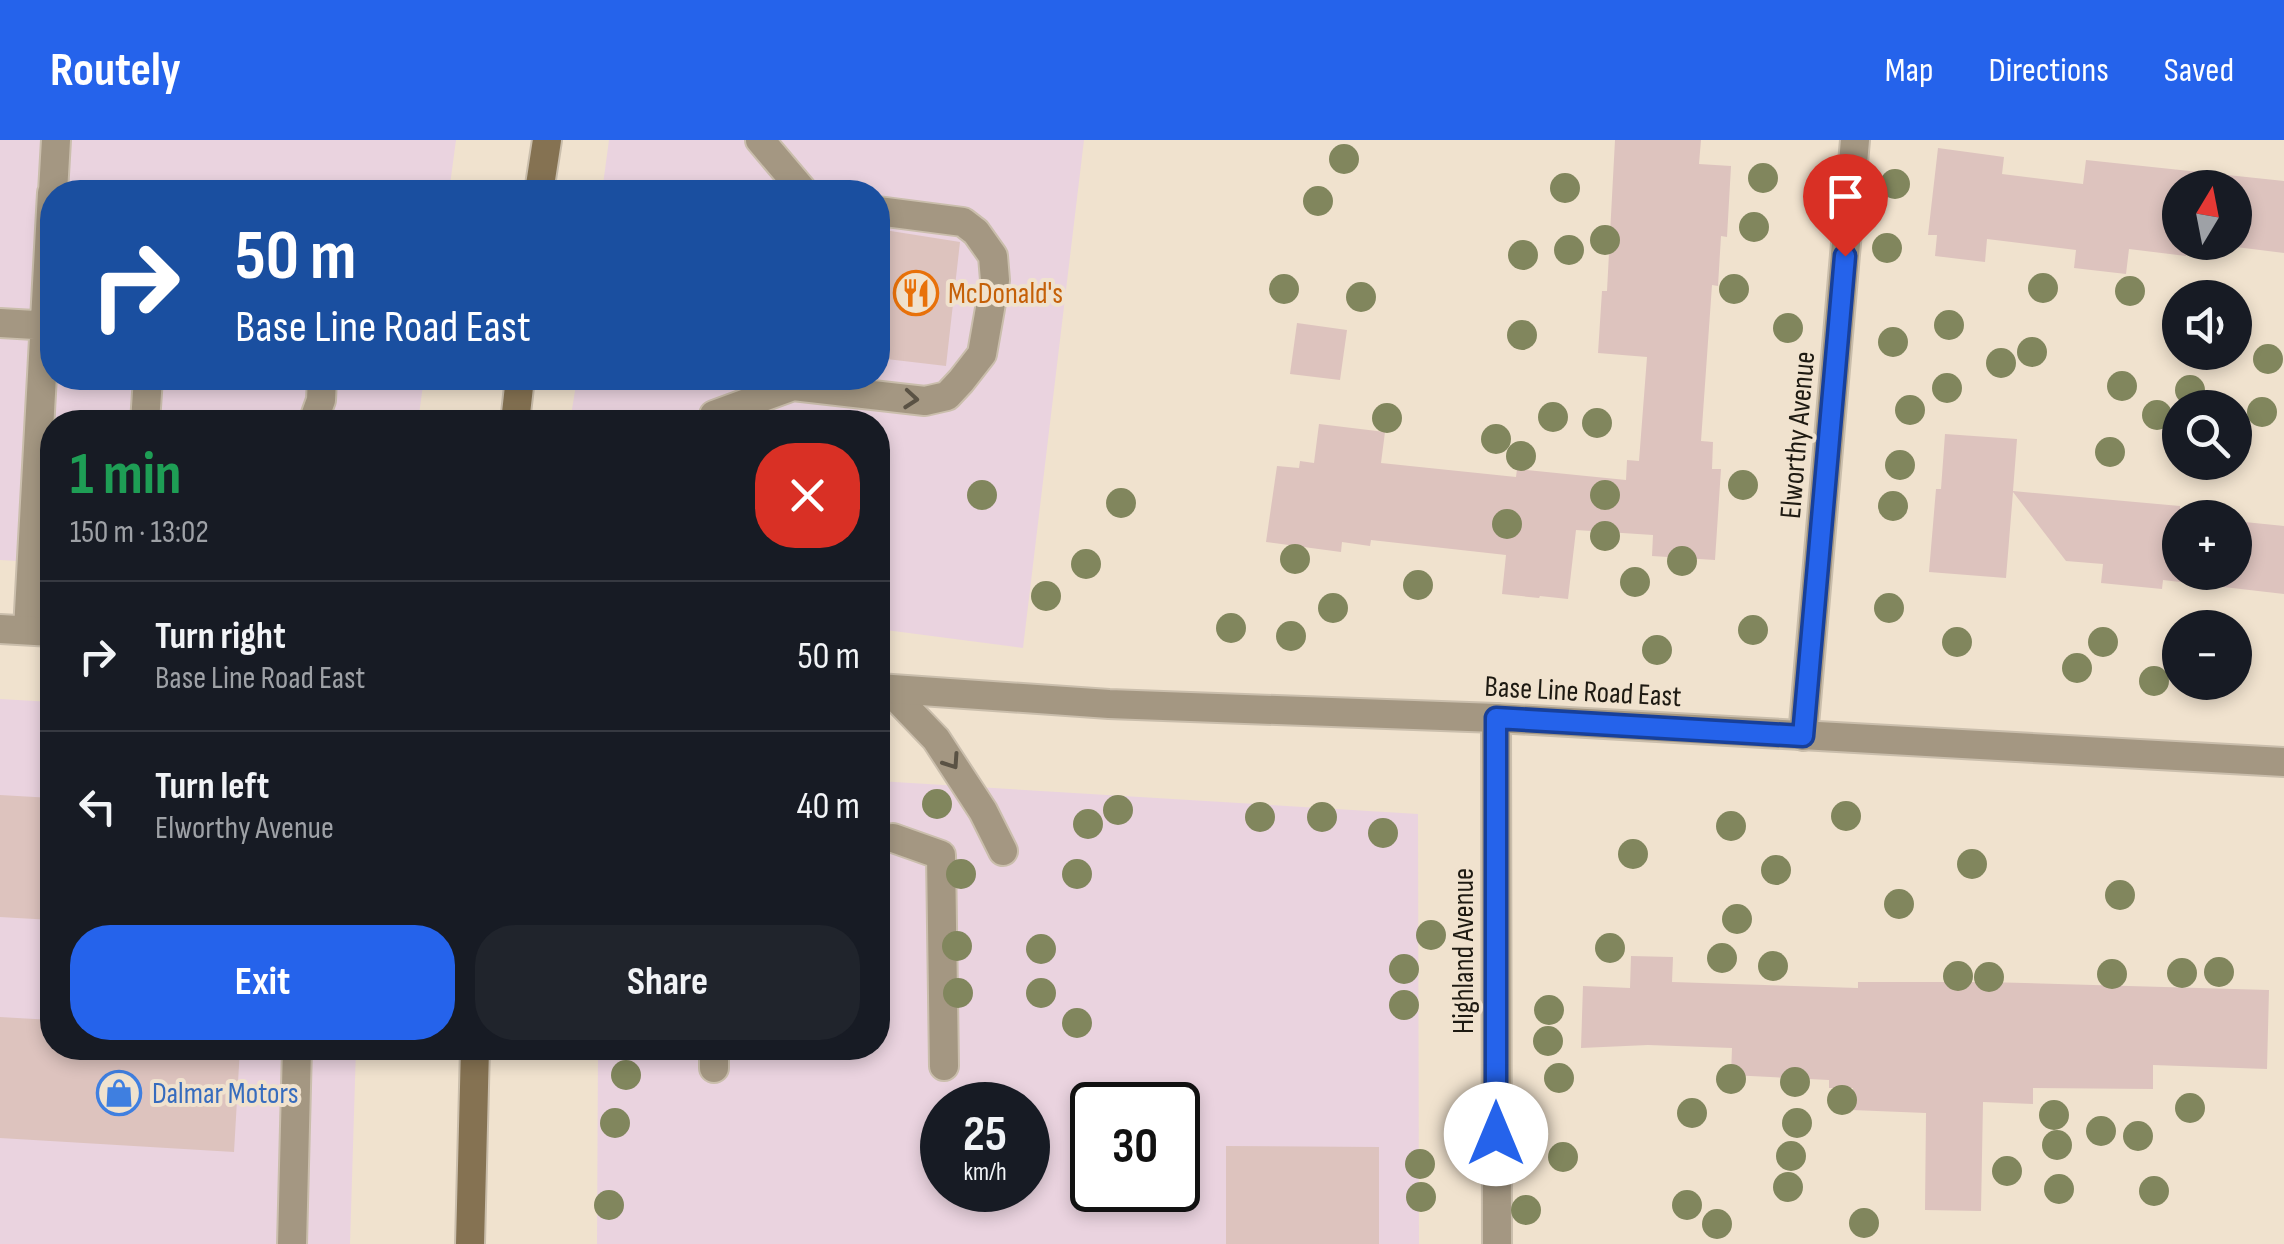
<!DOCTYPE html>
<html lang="en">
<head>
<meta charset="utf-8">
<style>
  :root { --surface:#171b24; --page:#20242c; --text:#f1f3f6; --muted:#9ea1a6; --line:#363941; --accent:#2563eb }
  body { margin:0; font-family:"Sofia Sans Condensed",sans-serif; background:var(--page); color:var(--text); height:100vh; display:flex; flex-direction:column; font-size:38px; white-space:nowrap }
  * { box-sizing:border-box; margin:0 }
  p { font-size:32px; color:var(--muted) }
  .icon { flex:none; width:55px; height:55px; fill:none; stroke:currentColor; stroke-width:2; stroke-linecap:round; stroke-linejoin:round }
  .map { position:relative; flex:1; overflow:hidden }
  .details { position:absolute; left:40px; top:270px; width:850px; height:650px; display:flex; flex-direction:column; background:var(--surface); border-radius:40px; box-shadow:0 5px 15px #0003 }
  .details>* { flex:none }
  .guide { position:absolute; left:40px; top:40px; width:850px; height:210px; border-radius:40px; box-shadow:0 5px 15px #0003; background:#1a4fa0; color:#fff; overflow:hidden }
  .needle { width:65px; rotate:10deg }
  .fabs { position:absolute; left:2162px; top:30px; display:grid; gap:20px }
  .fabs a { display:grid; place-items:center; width:90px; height:90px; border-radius:50%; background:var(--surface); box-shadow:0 5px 15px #0003; font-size:50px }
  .speed { position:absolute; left:920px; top:942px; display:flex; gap:20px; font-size:50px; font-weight:700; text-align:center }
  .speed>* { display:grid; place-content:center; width:130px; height:130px; border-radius:50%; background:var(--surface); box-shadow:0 5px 15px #0003; line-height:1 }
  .speed small { font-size:25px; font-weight:400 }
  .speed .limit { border:5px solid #111; border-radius:15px; background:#fff; color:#111 }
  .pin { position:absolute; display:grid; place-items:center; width:85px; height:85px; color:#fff; margin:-102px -42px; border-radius:50% 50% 50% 0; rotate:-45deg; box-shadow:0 0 10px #0007 }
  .pin .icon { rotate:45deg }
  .me { position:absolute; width:110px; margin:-55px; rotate:0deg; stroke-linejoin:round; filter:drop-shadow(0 0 8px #0008) }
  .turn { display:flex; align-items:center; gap:35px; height:210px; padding:0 30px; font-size:45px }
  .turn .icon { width:130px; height:130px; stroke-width:2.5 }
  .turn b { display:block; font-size:70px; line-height:85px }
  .round { display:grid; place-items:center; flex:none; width:105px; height:105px; border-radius:40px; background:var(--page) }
  .headline { display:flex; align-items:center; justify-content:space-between; height:170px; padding:0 30px }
  h1 { font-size:60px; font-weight:700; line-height:75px; color:#1e9e55 }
  .action { display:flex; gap:20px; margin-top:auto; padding:20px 30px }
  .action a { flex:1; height:115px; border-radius:40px; background:var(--accent); color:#fff; font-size:40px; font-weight:700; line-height:115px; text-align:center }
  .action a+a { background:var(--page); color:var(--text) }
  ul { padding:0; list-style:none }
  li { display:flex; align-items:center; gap:30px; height:150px; padding:0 30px; border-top:2px solid var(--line) }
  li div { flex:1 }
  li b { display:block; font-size:38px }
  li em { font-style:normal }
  header { display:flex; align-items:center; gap:60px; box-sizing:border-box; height:140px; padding:0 50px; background:var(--accent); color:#fff }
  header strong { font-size:48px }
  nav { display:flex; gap:55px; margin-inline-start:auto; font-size:35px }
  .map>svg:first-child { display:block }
</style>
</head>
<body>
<header>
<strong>Routely</strong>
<nav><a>Map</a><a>Directions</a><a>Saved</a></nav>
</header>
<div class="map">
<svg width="2284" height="1104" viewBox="0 0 2284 1104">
  <rect width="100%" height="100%" fill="#f0e2ce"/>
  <path fill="#ead3df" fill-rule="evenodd" d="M0 0H456L449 52H52V238H424L418 282H52V423L0 420Z
    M609 0H1084L1023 508 878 489V282H570L577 238H878V52H602Z
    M0 559 52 562V908H356L350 1104H0Z
    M878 641 1418 674 1419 1104H597L598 908H878ZM942 965H1028V1050H942ZM1092 965H1178V1050H1092Z"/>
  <path fill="#ddc3be" d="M1615 0H1701L1699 24 1731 26 1727 97 1721 96 1718 146 1712 145 1701 301 1713 302 1712 329H1721L1715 420 1652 416 1653 395 1576 390 1568 459 1540 456 1539 458 1502 454 1506 415 1371 400 1370 406 1342 402 1341 412 1266 402 1277 326 1299 328 1300 321 1314 323 1319 284 1385 292 1381 323 1516 337 1517 329 1626 340 1627 320 1639 321 1647 217 1598 213 1602 151H1607Z
    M1938 8 2004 17 2002 34 2083 44 2086 20 2284 41V113L2196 102H2235V48H2180V102H2187L2186 116 2129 109 2126 134 2074 128 2076 110 1987 99 1985 122 1935 116 1937 95H1928Z
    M878 89 960 102 946 226 878 218Z
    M1297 183 1347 190 1340 240 1290 234Z
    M1945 294 2017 299 2013 351 2180 366V375L2201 378H2180V432H2235V381L2284 386V454L2163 440 2162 449 2101 443 2103 424 2066 421 2013 352 2006 438 1929 432 1936 349H1941Z
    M0 655 52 658V780L0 777Z
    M1631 816 1673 817 1672 842 1858 848V842H1986L2269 850 2267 929 2153 925V949L2033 948V964L1983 962 1981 1071 1925 1070 1926 973 1852 970 1853 948H1829V940L1731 935 1732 908 1648 905 1581 908 1583 846 1630 848Z
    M0 877 52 880V908H240L234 1012 0 998Z
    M1226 1006 1379 1007V1104H1226Z"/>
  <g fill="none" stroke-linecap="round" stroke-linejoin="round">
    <defs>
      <path id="service" d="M760 0 804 52
        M53 52 56 0
        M0 183 52 186
        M714 275 793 246 925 261 947 256 961 241 982 214 995 140 993 116 976 92 963 82 878 71
        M145 282 148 238
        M313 282 321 260 322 238
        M28 490 52 53
        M888 549 936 599 983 671 1003 711
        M893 698 941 715 944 926
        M714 928V908
        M292 1104 297 908"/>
      <path id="minor" d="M1496 578 1497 1104
        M1803 596 1855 0"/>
      <path id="tertiary" d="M0 489 52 492
        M878 548 1109 564 1496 578 2284 622"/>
      <path id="secondary" d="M539 52 547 0
        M515 282 520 238
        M470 1104 475 908"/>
    </defs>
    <use href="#service" stroke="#cabeac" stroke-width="32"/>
    <use href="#minor" stroke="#cabeac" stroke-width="32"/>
    <use href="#tertiary" stroke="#cabeac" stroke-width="32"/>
    <use href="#secondary" stroke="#cabeac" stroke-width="32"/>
    <use href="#service" stroke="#a49782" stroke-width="28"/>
    <use href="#minor" stroke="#a49782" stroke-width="28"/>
    <use href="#tertiary" stroke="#a49782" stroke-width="28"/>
    <use href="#secondary" stroke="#857252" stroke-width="28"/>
  </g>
  <g fill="#81865d">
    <circle cx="1344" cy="19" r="15"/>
    <circle cx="1763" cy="38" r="15"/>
    <circle cx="1895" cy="44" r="15"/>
    <circle cx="1565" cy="48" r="15"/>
    <circle cx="1318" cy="61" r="15"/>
    <circle cx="1754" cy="87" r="15"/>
    <circle cx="1605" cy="100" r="15"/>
    <circle cx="1887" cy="108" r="15"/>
    <circle cx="1569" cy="110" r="15"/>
    <circle cx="1523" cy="115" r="15"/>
    <circle cx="2043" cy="148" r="15"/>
    <circle cx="1284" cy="149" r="15"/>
    <circle cx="1734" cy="149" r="15"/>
    <circle cx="2130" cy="151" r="15"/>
    <circle cx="1361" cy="157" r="15"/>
    <circle cx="1949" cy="185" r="15"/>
    <circle cx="1788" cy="188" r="15"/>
    <circle cx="1522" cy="195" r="15"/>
    <circle cx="1893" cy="202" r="15"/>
    <circle cx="2032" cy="212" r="15"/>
    <circle cx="2268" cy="219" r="15"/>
    <circle cx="2001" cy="223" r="15"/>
    <circle cx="2122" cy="246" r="15"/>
    <circle cx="1947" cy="248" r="15"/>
    <circle cx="2190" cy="250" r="15"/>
    <circle cx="1910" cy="270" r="15"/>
    <circle cx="2262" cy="272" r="15"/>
    <circle cx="2157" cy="275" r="15"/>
    <circle cx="1553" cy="277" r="15"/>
    <circle cx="1387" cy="278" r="15"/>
    <circle cx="1597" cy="283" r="15"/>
    <circle cx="1496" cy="299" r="15"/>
    <circle cx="2110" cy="312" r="15"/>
    <circle cx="1521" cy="316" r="15"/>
    <circle cx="1900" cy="325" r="15"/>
    <circle cx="1743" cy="345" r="15"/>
    <circle cx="982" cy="355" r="15"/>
    <circle cx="1605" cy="355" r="15"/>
    <circle cx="1121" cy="363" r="15"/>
    <circle cx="1893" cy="366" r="15"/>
    <circle cx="1507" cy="384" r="15"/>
    <circle cx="1605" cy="396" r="15"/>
    <circle cx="1295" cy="419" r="15"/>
    <circle cx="1682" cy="421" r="15"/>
    <circle cx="1086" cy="424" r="15"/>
    <circle cx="1635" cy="442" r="15"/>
    <circle cx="1418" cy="445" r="15"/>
    <circle cx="1046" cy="456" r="15"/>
    <circle cx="1333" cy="468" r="15"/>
    <circle cx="1889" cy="468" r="15"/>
    <circle cx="1231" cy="488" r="15"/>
    <circle cx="1753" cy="490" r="15"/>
    <circle cx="1291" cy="496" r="15"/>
    <circle cx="1957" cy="502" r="15"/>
    <circle cx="2103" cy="502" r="15"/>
    <circle cx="1657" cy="510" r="15"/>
    <circle cx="2077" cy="528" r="15"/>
    <circle cx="2154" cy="541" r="15"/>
    <circle cx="937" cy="664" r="15"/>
    <circle cx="1118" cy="670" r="15"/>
    <circle cx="1846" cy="676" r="15"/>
    <circle cx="1260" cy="677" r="15"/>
    <circle cx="1322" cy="677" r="15"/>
    <circle cx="1088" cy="684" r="15"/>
    <circle cx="1731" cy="686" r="15"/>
    <circle cx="1383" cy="693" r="15"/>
    <circle cx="1633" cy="714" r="15"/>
    <circle cx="1972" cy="724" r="15"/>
    <circle cx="1776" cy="730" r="15"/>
    <circle cx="961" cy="734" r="15"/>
    <circle cx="1077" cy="734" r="15"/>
    <circle cx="2120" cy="755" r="15"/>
    <circle cx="1899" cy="764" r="15"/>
    <circle cx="1737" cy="779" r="15"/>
    <circle cx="1431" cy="795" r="15"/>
    <circle cx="957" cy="806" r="15"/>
    <circle cx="1610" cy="808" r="15"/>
    <circle cx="1041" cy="809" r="15"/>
    <circle cx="1722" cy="818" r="15"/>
    <circle cx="1773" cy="826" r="15"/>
    <circle cx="1404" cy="829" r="15"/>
    <circle cx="2219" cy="832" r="15"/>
    <circle cx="2182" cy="833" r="15"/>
    <circle cx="2112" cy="834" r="15"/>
    <circle cx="1958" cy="836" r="15"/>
    <circle cx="1989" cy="837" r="15"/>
    <circle cx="958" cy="853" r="15"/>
    <circle cx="1041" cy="853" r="15"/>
    <circle cx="1404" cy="865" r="15"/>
    <circle cx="1549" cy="870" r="15"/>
    <circle cx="1077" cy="883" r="15"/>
    <circle cx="1548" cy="901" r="15"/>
    <circle cx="626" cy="935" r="15"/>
    <circle cx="1559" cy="938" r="15"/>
    <circle cx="1731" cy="939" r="15"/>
    <circle cx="1795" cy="942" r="15"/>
    <circle cx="1842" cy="960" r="15"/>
    <circle cx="2190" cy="968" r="15"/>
    <circle cx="1692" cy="973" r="15"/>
    <circle cx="2054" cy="975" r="15"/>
    <circle cx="615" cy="983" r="15"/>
    <circle cx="1797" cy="983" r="15"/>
    <circle cx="2101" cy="991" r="15"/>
    <circle cx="2138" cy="996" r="15"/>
    <circle cx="2057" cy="1005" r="15"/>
    <circle cx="1791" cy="1016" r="15"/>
    <circle cx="1563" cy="1017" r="15"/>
    <circle cx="1420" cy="1024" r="15"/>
    <circle cx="2007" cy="1031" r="15"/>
    <circle cx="1788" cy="1047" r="15"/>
    <circle cx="2059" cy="1049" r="15"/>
    <circle cx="2154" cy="1051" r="15"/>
    <circle cx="1421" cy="1057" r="15"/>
    <circle cx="609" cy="1065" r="15"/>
    <circle cx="1687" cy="1065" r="15"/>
    <circle cx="1526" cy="1070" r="15"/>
    <circle cx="1864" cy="1083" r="15"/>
    <circle cx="1717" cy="1084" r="15"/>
  </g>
  <defs><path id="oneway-chevron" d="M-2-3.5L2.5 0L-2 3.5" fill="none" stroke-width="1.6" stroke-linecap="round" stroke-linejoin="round" transform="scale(2.5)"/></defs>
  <g stroke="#5a5244">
    <use href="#oneway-chevron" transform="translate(911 259) rotate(5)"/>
    <use href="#oneway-chevron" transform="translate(952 622) rotate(56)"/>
  </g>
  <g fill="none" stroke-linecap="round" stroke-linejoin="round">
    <defs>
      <path id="route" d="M1496 994V578L1803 596 1845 116"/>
    </defs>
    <use href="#route" stroke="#184099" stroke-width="25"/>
    <use href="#route" stroke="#2563eb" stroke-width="18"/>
  </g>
  <defs>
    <symbol id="restaurant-ring" viewBox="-11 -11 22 22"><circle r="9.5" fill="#f0e2ce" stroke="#e8710a" stroke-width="1.5"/><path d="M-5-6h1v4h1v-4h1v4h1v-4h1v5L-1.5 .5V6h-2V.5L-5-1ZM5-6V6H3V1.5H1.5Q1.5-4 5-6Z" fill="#e8710a"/></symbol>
    <symbol id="shop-ring" viewBox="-11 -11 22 22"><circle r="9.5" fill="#f0e2ce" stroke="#3f7fe0" stroke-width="1.5"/><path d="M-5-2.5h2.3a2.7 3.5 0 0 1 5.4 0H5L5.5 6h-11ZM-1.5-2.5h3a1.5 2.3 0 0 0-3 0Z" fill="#3f7fe0"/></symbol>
  </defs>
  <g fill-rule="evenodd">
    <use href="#restaurant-ring" x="891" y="128" width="50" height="50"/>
    <use href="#shop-ring" x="94" y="928" width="50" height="50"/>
  </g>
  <g text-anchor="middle" stroke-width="8" stroke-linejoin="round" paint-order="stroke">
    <g font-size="30" fill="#c56008" stroke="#f0e2ce" text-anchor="start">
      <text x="948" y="163">McDonald's</text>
    </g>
    <g font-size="30" fill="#1e1a12" stroke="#f0e2ce">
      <text transform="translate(1797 295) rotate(-85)" y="10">Elworthy Avenue</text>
      <text transform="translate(1583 551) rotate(3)" y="10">Base Line Road East</text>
      <text transform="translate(1463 811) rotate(-90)" y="10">Highland Avenue</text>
    </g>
    <g font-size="30" fill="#366cbe" stroke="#f0e2ce" text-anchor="start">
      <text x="152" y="963">Dalmar Motors</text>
    </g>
  </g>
</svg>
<div class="fabs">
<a><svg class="needle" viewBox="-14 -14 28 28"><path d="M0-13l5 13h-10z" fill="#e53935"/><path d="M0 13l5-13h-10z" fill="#9ea1a6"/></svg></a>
<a><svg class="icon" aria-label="sound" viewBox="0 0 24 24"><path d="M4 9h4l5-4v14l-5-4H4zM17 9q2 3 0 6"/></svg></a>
<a><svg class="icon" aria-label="search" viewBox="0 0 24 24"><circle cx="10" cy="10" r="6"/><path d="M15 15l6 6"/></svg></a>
<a>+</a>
<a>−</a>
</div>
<div class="speed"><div>25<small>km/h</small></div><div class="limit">30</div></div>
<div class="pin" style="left:1845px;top:116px;background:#d93025"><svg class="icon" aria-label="arrive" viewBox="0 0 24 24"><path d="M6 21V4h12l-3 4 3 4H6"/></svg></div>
<svg class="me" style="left:1496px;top:994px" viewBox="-20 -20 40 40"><circle r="19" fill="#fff"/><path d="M0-13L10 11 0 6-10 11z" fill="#2563eb"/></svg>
<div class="guide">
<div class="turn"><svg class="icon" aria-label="right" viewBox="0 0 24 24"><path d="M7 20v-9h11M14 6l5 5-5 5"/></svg><div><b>50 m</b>Base Line Road East</div></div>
</div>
<section class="details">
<div class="headline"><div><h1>1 min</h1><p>150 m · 13:02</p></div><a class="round" style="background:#d93025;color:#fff"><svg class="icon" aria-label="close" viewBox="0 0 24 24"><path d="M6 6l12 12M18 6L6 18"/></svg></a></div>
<ul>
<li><svg class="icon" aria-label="right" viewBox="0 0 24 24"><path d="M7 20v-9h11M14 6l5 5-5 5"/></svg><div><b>Turn right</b><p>Base Line Road East</p></div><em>50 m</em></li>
<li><svg class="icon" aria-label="left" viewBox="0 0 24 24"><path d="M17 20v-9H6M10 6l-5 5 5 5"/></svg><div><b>Turn left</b><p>Elworthy Avenue</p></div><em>40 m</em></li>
</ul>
<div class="action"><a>Exit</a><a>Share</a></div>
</section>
</div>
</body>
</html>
